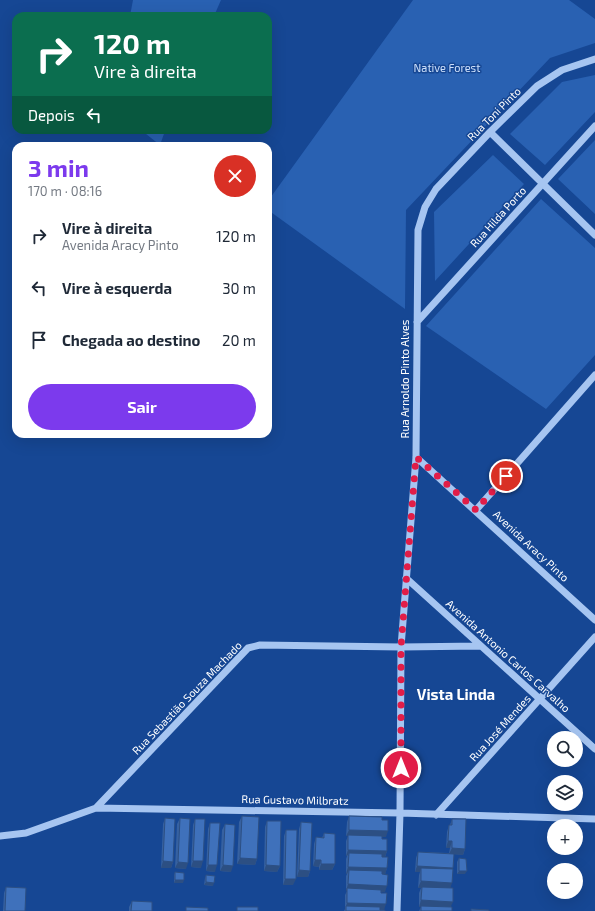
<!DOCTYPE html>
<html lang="pt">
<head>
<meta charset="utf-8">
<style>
  :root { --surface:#fff; --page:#f6f6f7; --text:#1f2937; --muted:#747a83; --accent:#7c3aed }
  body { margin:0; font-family:"Exo 2",sans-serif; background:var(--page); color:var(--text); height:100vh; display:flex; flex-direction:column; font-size:15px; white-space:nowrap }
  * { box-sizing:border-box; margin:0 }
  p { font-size:13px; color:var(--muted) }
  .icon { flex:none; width:22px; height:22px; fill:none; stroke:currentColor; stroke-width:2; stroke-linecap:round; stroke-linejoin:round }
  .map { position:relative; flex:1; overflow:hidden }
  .details { position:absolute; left:12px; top:142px; width:260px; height:296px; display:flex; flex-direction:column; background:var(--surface); border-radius:12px; box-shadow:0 4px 16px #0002 }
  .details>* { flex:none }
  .banner { position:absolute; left:12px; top:12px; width:260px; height:122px; border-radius:12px; box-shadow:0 4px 16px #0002; background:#0b6e4f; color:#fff; overflow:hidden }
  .controls { position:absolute; left:547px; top:731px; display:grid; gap:8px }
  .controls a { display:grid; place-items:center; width:36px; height:36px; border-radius:50%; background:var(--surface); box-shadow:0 4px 16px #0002; font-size:20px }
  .pin { position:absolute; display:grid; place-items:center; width:34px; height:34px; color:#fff; margin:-17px; border:2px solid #fff; border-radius:50%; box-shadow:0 1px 4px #0007 }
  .me { position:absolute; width:44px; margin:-22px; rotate:0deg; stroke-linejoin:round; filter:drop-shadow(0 0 3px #0008) }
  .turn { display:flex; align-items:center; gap:14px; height:84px; padding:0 16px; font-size:18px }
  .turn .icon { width:52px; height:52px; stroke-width:2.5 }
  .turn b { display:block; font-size:28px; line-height:34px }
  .then { display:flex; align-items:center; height:38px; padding:0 16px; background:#0003; gap:8px; font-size:15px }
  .round { display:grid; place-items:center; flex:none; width:42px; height:42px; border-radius:21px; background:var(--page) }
  .headline { display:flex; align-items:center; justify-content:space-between; height:68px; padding:0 16px }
  h1 { font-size:24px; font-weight:700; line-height:30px; color:var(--accent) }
  .action { display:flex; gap:8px; margin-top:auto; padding:8px 16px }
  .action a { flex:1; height:46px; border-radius:24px; background:var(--accent); color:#fff; font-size:16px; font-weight:700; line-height:46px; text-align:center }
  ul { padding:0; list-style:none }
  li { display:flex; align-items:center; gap:12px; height:52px; padding:0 16px }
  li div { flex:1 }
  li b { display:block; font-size:15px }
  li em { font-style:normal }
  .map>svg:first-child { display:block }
</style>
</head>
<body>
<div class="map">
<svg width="595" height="911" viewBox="0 0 595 911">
  <rect width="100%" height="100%" fill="#164794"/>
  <path fill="#2961b2" d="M133 0H221L214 16H130Z
    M413 0H569L595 19V43L550 58 406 210 405 309 268 210V201Z
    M595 75V112L545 165 510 134 562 82Z
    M141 130H165V131L160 145Z
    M595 140V214L558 179Z
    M493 155 524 184 435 281 434 212Z
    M541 199 595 248V355L546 409 426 326Z"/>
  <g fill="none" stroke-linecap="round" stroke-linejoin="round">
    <path stroke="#a6c5f1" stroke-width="7" d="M490 132 595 235
      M417 322 595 126
      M416 457 595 620
      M476 510 595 375
      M406 578 595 749
      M96 808 248 648 260 645 401 647 480 646
      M436 815 595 637
      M0 836 26 833 96 808 400 813 595 819
      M397 911 400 813 401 647 416 457 418 230 425 207 436 189 490 132 537 86 562 70 595 59"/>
  </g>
  <path fill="#3661a1" d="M242 816 257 859 255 865 237 864 239 822Z
    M349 816 382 820 386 837H382V839L387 851 385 857H382L387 868 385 874V892H381L384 910 385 911H344L345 909V895L347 891H346V876L347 874H346V859L347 856H346V841L348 836H346L347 822Z
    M165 818 173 862 171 868H161L163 824Z
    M180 818 186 869 175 868 177 824Z
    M195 819 201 868 191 867 193 825Z
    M452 819 465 849 463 855 454 854 453 868 450 888 451 907 452 911H419L421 907H419V893L421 888H418L419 875 420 872H415L416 858 418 852 449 853 450 848H446L447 832 449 825H450Z
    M267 821 280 866 277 872 264 871 265 827Z
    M301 822 310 871 308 877H297L299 829Z
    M210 823 215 872 206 871 208 829Z
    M225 824 231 872 220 871 222 830Z
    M286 830 293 885H283L284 836Z
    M324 833 335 864 332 870H319V867L313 866 314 844 316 837 322 838Z
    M459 858 465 874H457V862Z
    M175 872 183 883H174V875Z
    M206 875 213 886 204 885 205 878Z
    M6 887 25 911H3L4 893Z
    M132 901 152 911H129V907Z"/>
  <path fill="#2c4f83" d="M349 830 388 831 386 837 348 836V835V836H346Z
    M448 841H452L450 848H446Z
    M452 848 465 849 463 855 449 854Z
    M348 850 387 851 385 857 348 856 349 853 347 856H346Z
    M240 858 257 859 255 865 237 864Z
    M315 860H321L319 867 313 866Z
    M163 861 173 862 171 868H161Z
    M193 861H203L201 868 191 867Z
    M178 862 188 863 186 869 175 868Z
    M321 864H335L332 870H319Z
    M208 865H217L215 872 206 871Z
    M223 865 233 866 231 872 220 871Z
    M266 865 280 866 277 872 264 871Z
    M417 866 453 868 451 874 421 868 420 872H415Z
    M348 867 387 868 385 875 349 870 347 874H346Z
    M299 870 310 871 308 877H297Z
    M459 871H467L465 874H457Z
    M285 879H296L293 885H283Z
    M175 880H184L183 883H174Z
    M421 881 452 883 450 889 418 888Z
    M206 882 214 883 213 886 204 885Z
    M348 884 387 886 385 892 347 891V888V891H346Z
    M421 900 453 902 450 908 419 907Z
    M347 903 386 904 384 910 346 906 345 909Z"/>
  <path fill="#3f71bb" stroke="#2c4f83" d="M242 816 259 817 257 859 240 858Z
    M349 816 382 817V820H388V831L349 830Z
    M165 818 175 819 173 862 163 861Z
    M180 818 190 819 188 863 178 862Z
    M195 819H205L203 861H193Z
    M452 819H466L465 849 452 848V841H448L449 825H452Z
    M267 821H281L280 866 266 865Z
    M301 822 312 823 310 871 299 870Z
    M210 823H220L217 865H208Z
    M225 824 235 825 233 866 223 865Z
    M286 830H297L296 879H285Z
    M324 833 335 834V864H321V860H315L316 837 324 838Z
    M348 835 382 836V839H387V851L348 850Z
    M418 852 454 854 453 868 417 866Z
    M349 853 382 854V857H388L387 868 348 867Z
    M459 858 466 859 467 871H459Z
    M421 868 453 869 452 883 421 881Z
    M349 870 382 871V874L388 875 387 886 348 884Z
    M175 872 184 873V880H175Z
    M206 875 215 876 214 883 206 882Z
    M6 887 26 888 25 911H5Z
    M422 887 453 888V902L421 900Z
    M347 888 381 890V893H387L386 904 347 903Z
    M132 901 152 902V911H131Z
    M346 906 380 907V910H385V911H346Z
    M421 906 452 907V911H421Z
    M186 907 208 908V911H186Z
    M237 907H258V911H237Z
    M471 909 489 910V911H471Z"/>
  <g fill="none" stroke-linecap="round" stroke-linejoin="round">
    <path stroke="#e11d48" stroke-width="7" stroke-dasharray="0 12.6" d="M401 768V647L416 457 476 510 506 476"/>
  </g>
  <g text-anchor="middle" stroke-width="3" stroke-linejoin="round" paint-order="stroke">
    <g font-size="11" fill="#cde0fc" stroke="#164794">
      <text x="447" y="72">Native Forest</text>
    </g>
    <g font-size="11" fill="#fff" stroke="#164794">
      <text transform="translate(494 114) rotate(-45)" y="4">Rua Toni Pinto</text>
      <text transform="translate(498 217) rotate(-48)" y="4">Rua Hilda Porto</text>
      <text transform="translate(405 379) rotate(-90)" y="4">Rua Arnoldo Pinto Alves</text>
      <text transform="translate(531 546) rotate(43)" y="4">Avenida Aracy Pinto</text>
      <text transform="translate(508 656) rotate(42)" y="4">Avenida Antonio Carlos Carvalho</text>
      <text transform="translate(187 698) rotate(-46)" y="4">Rua Sebastião Souza Machado</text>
      <text transform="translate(500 728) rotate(-48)" y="4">Rua José Mendes</text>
      <text transform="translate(295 800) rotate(1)" y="4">Rua Gustavo Milbratz</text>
    </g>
    <g font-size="15" font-weight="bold" fill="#fff" stroke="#164794">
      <text x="456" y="700">Vista Linda</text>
    </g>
  </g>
</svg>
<div class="controls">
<a><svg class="icon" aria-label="search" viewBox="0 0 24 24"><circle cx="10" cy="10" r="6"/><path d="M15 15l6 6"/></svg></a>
<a><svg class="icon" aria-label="layers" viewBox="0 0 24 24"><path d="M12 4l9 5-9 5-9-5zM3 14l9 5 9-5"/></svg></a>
<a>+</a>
<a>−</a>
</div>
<div class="pin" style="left:506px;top:476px;background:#d93025"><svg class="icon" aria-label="arrive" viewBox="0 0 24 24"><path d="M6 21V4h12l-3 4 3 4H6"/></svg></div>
<svg class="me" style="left:401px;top:768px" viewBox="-20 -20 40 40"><circle r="17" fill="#e11d48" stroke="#fff" stroke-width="3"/><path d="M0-11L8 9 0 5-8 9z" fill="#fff"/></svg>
<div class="banner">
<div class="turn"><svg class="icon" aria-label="right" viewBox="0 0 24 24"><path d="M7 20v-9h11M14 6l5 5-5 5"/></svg><div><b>120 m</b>Vire à direita</div></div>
<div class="then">Depois<svg class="icon" aria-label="left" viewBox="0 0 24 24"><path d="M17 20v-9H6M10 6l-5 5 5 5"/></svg></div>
</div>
<section class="details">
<div class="headline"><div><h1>3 min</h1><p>170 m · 08:16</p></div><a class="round" style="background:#d93025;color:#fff"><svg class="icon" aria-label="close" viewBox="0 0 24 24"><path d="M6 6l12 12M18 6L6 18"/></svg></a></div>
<ul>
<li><svg class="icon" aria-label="right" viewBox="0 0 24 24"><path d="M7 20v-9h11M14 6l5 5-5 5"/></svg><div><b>Vire à direita</b><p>Avenida Aracy Pinto</p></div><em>120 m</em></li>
<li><svg class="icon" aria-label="left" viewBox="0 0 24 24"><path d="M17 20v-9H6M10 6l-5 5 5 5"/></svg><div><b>Vire à esquerda</b></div><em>30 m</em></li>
<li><svg class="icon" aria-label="arrive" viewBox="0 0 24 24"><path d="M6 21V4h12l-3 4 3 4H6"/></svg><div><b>Chegada ao destino</b></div><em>20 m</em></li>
</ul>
<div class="action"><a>Sair</a></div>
</section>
</div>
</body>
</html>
